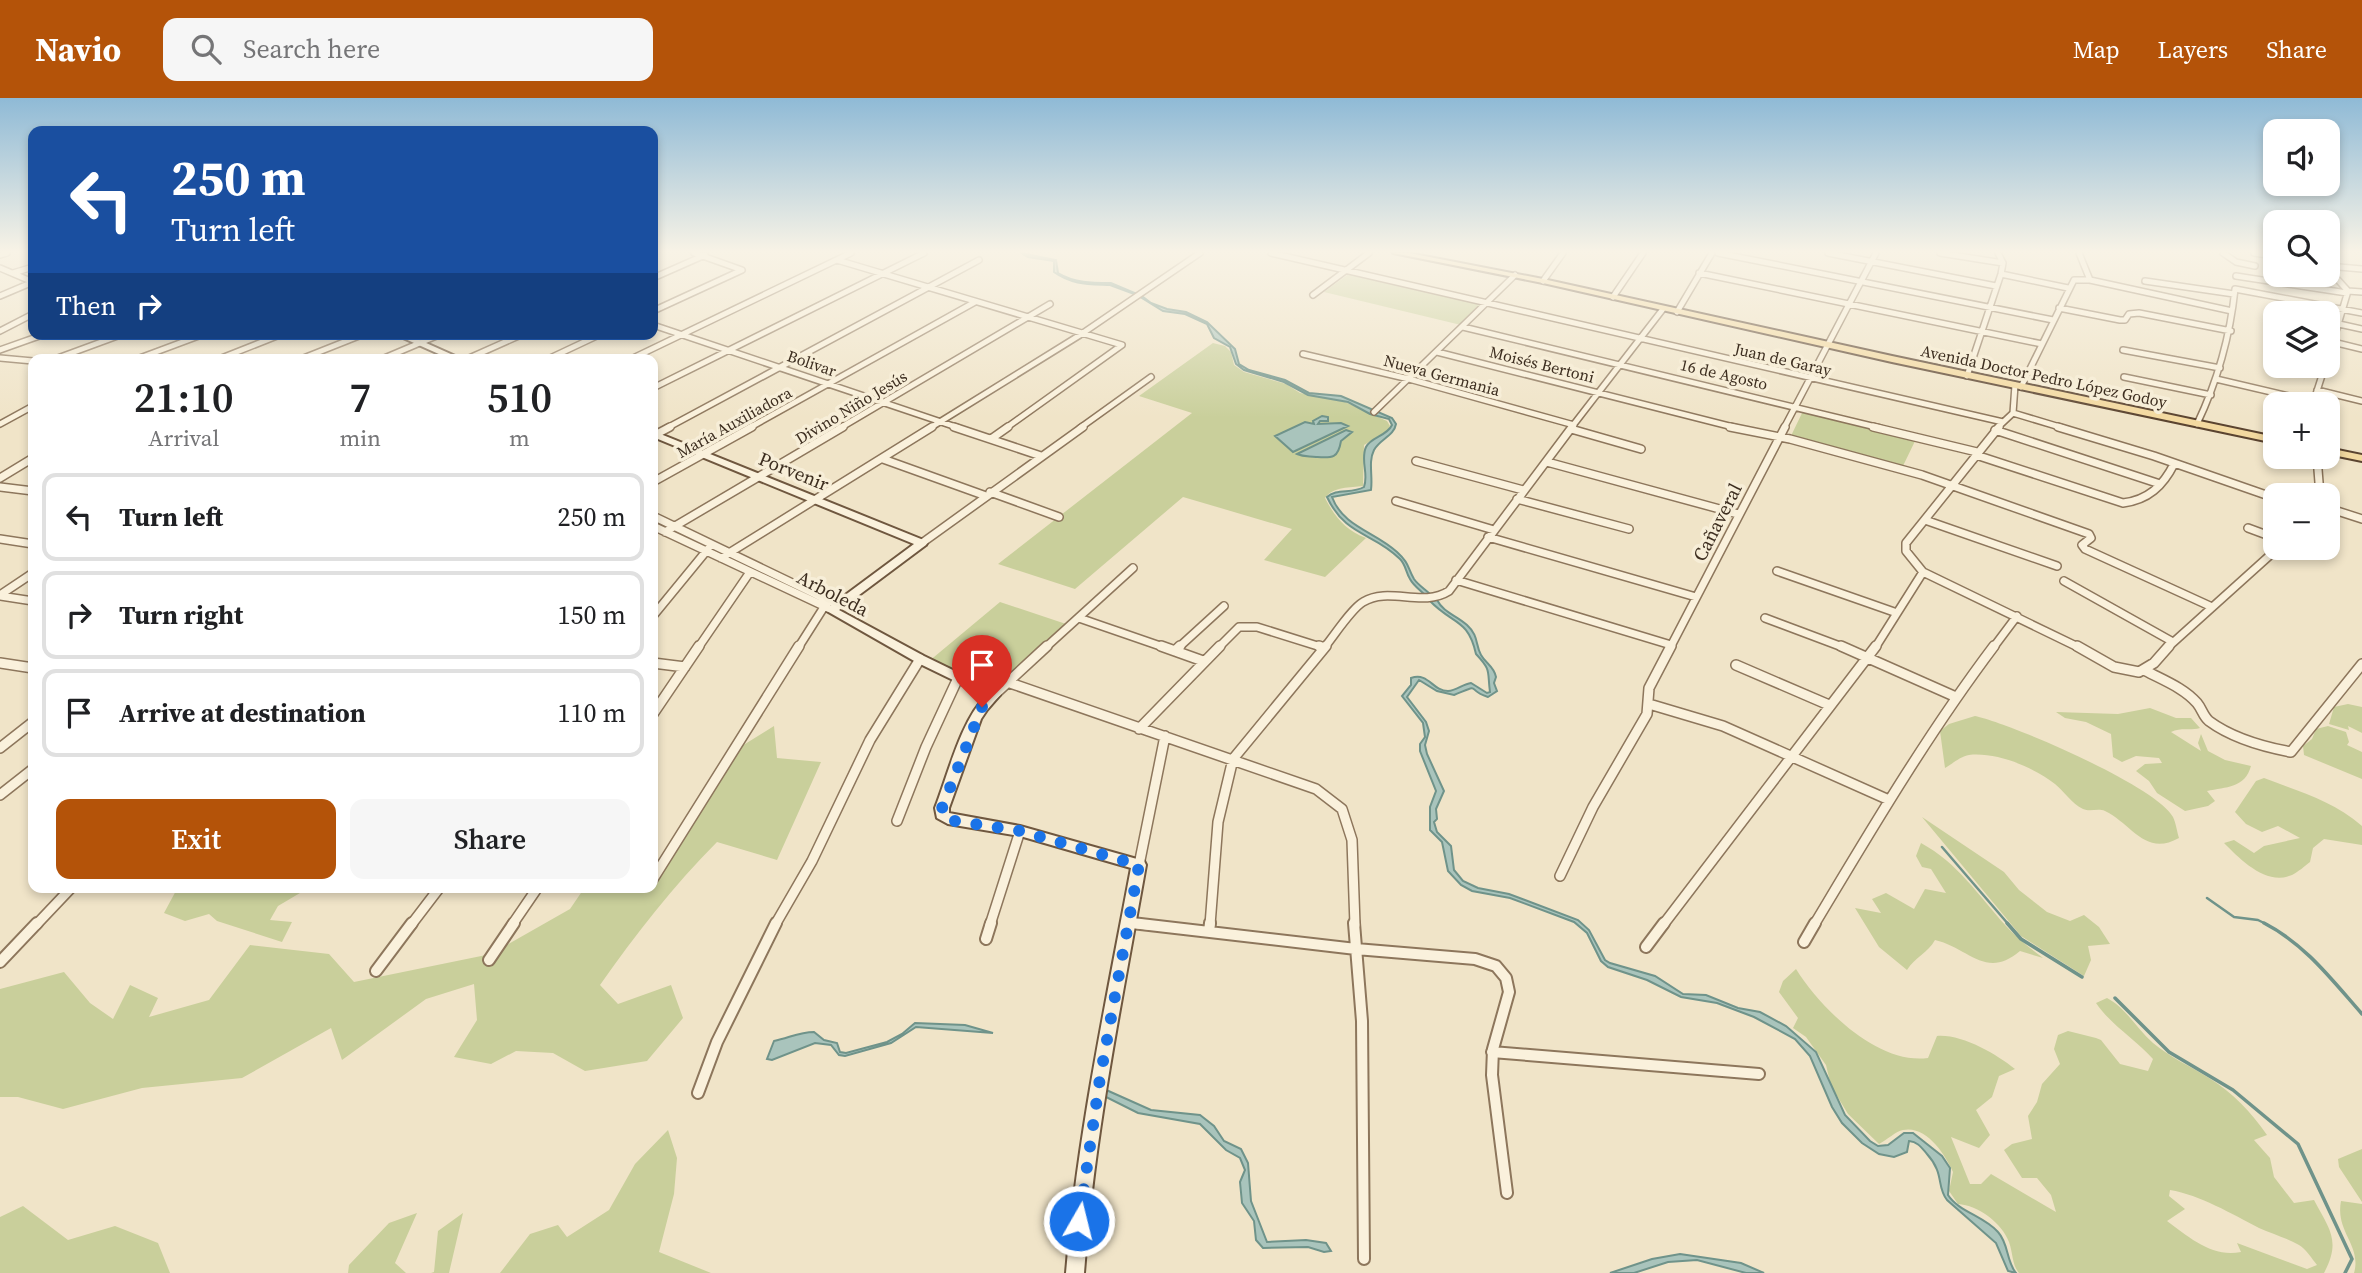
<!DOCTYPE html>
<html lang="en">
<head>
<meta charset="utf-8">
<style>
  :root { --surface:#fff; --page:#f6f6f6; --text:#202124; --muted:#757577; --line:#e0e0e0; --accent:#b45309 }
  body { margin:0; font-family:"Source Serif 4",serif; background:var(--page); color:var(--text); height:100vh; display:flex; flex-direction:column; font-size:26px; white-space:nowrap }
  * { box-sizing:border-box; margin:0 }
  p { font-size:23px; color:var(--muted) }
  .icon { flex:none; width:38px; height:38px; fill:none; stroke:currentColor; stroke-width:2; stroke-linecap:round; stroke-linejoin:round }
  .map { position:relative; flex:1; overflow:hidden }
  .panel { position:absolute; left:28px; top:256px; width:630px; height:539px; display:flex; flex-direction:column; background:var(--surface); border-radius:14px; box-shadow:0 4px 10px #0003 }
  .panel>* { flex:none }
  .hud { position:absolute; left:28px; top:28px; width:630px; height:214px; border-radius:14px; box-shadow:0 4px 10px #0003; background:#1a4fa0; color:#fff; overflow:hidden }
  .fabs { position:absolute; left:2263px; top:21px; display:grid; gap:14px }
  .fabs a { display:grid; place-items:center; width:77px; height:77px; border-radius:14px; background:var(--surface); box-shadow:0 4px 10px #0003; font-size:35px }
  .pin { position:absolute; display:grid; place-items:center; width:60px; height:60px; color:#fff; margin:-72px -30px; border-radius:50% 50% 50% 0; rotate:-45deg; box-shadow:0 0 7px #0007 }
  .pin .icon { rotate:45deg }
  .me { position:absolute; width:77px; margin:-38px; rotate:8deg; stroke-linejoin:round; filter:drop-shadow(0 0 5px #0008) }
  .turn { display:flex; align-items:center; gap:24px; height:147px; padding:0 28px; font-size:32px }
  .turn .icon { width:91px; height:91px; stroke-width:2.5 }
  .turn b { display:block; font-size:49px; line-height:60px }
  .then { display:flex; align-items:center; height:66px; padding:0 28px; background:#0003; gap:14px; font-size:26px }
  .eta { display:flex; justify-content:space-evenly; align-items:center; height:119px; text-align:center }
  .eta b { font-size:42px; font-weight:600; line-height:49px }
  .button { display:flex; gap:14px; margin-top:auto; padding:14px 28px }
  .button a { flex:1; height:80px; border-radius:14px; background:var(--accent); color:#fff; font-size:28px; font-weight:600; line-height:80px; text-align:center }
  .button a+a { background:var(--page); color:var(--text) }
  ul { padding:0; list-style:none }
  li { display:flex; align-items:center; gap:21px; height:88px; margin:0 14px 10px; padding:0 14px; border:4px solid var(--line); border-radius:14px }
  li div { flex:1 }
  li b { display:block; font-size:26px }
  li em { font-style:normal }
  header { display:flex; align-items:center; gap:42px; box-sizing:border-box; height:98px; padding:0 35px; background:var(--accent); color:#fff }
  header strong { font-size:33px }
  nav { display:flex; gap:38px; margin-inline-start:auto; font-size:24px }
  .search { width:490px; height:63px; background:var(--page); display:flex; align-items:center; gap:18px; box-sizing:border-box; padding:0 24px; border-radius:14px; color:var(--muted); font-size:26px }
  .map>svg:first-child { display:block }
</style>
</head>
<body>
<header>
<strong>Navio</strong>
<div class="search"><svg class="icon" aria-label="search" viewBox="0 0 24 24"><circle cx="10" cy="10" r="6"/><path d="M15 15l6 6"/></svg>Search here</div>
<nav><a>Map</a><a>Layers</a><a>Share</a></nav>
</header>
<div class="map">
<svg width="2362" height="1175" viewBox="0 0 2362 1175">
  <rect width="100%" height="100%" fill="#f0e4c8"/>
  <path fill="#c9cf9b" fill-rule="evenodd" d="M1350 175 1483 206 1461 227 1324 194Z
    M1213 245 1225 248 1231 254 1234 267 1244 274 1286 286 1300 295 1345 304 1387 323 1390 328 1387 333 1364 347 1363 388C1350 390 1334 388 1325 400 1335 419 1345 432 1366 440L1325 479 1264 462 1292 431 1183 399 1075 491 998 466 1192 315 1139 298Z
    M1803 313 1916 341 1902 370 1790 340Z
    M1000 504 1069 527 996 593 928 564Z
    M2348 606 2362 609V635L2348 628 2349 632 2329 626 2334 609Z
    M2150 610 2176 620H2191L2200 630C2190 633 2181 629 2171 634L2201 653 2198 645 2201 636 2208 653 2225 662 2251 668C2245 690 2226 689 2207 693L2215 703 2208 708 2185 713 2157 695 2149 683 2136 673 2145 666 2162 665 2159 660 2136 658 2122 664 2113 659 2111 636 2086 624 2065 620 2056 614 2118 616Z
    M1975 618C2012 626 2156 688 2173 719 2176 725 2177 734 2179 740 2145 759 2132 726 2105 713 2098 710 2090 714 2083 711 2072 706 2064 693 2055 686 2033 669 1997 654 1969 657 1961 658 1952 666 1945 670L1940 633 1949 626Z
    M774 628 777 660 821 664 777 762 717 744C673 788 636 836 600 887L618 906 671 887 683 920 647 963 585 973 553 955 516 953 491 966 454 959 477 922 474 886 426 901 342 962 331 930 242 980 142 990 63 1011 18 999H0V891L64 874 90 905 113 921 130 887 158 900 149 919 209 902 250 847 329 856 354 884 491 856 570 811 585 789H653V774L724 659Z
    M2328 628 2346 634 2349 644 2347 647 2362 654V681L2304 657 2303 648 2312 641 2316 631Z
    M2264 680C2300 694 2332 702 2362 728V747L2324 741 2313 750 2310 764C2305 768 2298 774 2292 777 2266 788 2241 762 2224 745L2234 742 2254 755 2264 748 2300 740 2278 728 2262 734 2246 726 2235 714 2256 683Z
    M1922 719 2004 774 2019 792 2047 814 2070 823 2084 817 2099 829 2110 846 2088 848 2091 862 2084 878 2021 838Z
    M1921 745C1958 765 1978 797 2006 828 2017 840 2030 850 2043 860L2020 853C1986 882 1969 850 1935 842 1928 855 1915 859 1907 872L1879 849 1855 810 1881 815 1872 801 1886 795 1914 811 1925 791 1946 795 1931 771 1922 769 1916 758Z
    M178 789C198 789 209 792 229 789L237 794 249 789H303L300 795 278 808 270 822 292 824 282 844 217 823 209 816 185 823 164 815Z
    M1796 871C1821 911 1878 967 1928 960L1937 938C1962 936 1996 956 2015 971L1999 978 1992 999 1976 1012 1990 1037 1979 1050 1951 1039 1970 1086H1981L1991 1076 2056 1114 2051 1097 2037 1080H2022L2004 1052 2012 1046 2032 1041 2028 1018 2037 1004 2042 986 2060 966 2054 951 2058 937 2068 933 2096 940 2101 942 2120 966 2148 973 2153 961C2135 941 2111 927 2096 905L2107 900C2126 910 2137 931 2153 945 2171 960 2190 968 2209 980 2233 995 2251 1014 2267 1037L2254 1042 2270 1060 2274 1079 2294 1105 2314 1102C2330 1132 2341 1143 2324 1175H2019C2012 1167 2013 1155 2009 1144 2002 1125 1978 1107 1958 1106L1949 1093 1953 1074C1945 1056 1926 1027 1903 1032 1896 1033 1887 1042 1879 1046L1848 1016 1831 988 1826 967 1806 939 1793 930 1798 920 1779 894 1783 883ZM2170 1092C2200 1097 2232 1116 2259 1130 2272 1136 2287 1140 2299 1147 2306 1151 2312 1161 2317 1167L2307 1171 2237 1145 2241 1154C2212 1160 2189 1139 2167 1123L2185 1111 2169 1098Z
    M668 1032 677 1060 674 1096 659 1154 711 1175H500L530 1136 558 1127 567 1139 609 1112 635 1066Z
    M2362 1051V1104L2339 1069 2338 1061Z
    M2341 1103 2362 1106V1175H2354C2362 1147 2335 1134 2341 1103Z
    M23 1108 68 1142 115 1128 158 1145 170 1175H0V1119Z
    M417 1115 395 1165 406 1175H348L349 1167 389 1125Z
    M463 1115 449 1175H431L434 1174 438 1133Z"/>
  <path fill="#a9c4bc" stroke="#6f938a" stroke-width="2" d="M1021 155 1056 162 1058 175C1075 185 1091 185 1111 185L1142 198 1151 205 1167 211 1186 214 1207 224 1235 251 1239 266 1249 272 1285 282 1309 295 1341 298 1392 320 1396 326C1394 338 1380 341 1374 352 1368 364 1373 378 1371 392L1332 399C1343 429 1376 434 1397 454 1410 466 1407 469 1414 481 1418 487 1425 491 1430 496L1425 497C1420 492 1413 487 1410 481 1406 475 1406 467 1400 461 1373 434 1346 439 1327 399 1336 390 1352 396 1364 389 1369 376 1360 362 1366 349 1371 339 1387 338 1392 327L1389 321 1370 316 1348 304 1308 297 1284 284 1244 272 1236 266 1230 249 1214 240 1207 226 1185 216 1163 213 1137 197 1110 187C1089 186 1072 187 1054 174V163L1028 159Z
    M1322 318 1328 319V323H1320L1318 326 1341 325 1348 328 1293 354 1275 338 1305 324 1314 326 1313 323Z
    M1346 332 1352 334 1341 343C1338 361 1332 360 1316 359 1308 358 1304 359 1297 356Z
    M1437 502C1444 515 1456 517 1467 527 1479 538 1475 546 1481 557 1486 566 1494 568 1496 579L1494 585 1497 593 1488 599C1464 591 1484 585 1454 597L1437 593 1419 582 1407 599 1426 624 1429 633 1425 647 1427 656 1444 693 1436 711 1437 721 1434 724 1437 734 1451 748 1454 772 1463 783 1478 790 1509 796 1578 822 1589 832 1605 862 1610 865 1655 878 1683 896 1706 897 1738 910 1760 914 1786 928 1816 954 1845 1017 1870 1043 1878 1048 1888 1047 1904 1035H1913L1942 1058 1950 1070 1948 1097C1959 1114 1984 1118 1998 1134 2009 1146 2006 1163 2016 1175L2008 1173 1996 1145 1947 1102C1936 1088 1945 1076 1927 1056 1921 1049 1918 1044 1909 1043L1907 1054 1894 1059 1879 1056 1862 1045 1842 1025 1832 1009 1810 958 1795 941 1754 919 1717 905 1681 899 1647 882 1608 869 1601 863 1587 835 1574 824 1510 800 1472 793 1461 787 1448 773 1442 744 1430 732V709L1436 693 1420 653V646L1425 639 1423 625 1402 598 1411 587V580C1429 574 1432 593 1448 593 1456 593 1463 586 1471 585L1487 595 1490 594C1487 573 1492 573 1476 556 1468 520 1453 527 1430 503Z
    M915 925 965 927 993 935 916 929 891 945 845 958 839 957 831 947 815 945 772 962 767 961 774 943C789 940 799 934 814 934L824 942 837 945 840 954 846 955 887 944 902 936Z
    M1104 991 1151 1012 1200 1017 1214 1028 1224 1043 1241 1051 1248 1065 1251 1103 1267 1144 1306 1142 1326 1145 1331 1153 1324 1154 1308 1149 1263 1150 1256 1142 1254 1123 1242 1105 1240 1084 1245 1072 1240 1060 1226 1052 1200 1026 1138 1015 1102 997Z
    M1680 1156 1741 1165 1764 1175H1746L1697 1162 1668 1164 1634 1175H1610L1652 1161Z"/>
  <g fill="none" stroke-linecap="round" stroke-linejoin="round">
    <path stroke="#6f938a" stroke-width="2.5" d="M1942 749 2009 827
      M2207 800 2234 819 2258 822 2268 827"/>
    <path stroke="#6f938a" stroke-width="3.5" d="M2007 825 2021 841 2082 879
      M2264 825C2305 846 2332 882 2362 916
      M2115 900 2169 954 2233 992 2298 1046 2352 1161 2345 1175"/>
    <defs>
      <path id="street-far3" d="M1271 155 2003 324
        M1718 155 2053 222
        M1828 155 1996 188
        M1940 155 2003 165
        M2079 155 2090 182
        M2223 155 2236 164 2255 168
        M2254 155 2275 158
        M0 157 7 155
        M837 162 1122 247 1006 330
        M2328 168 2362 171
        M0 170 33 184
        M2328 171 2348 193 2328 260
        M13 175 33 169
        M1699 175 2042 246
        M2001 176 2068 190
        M2236 178 2347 195
        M653 180 705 157
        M1543 183 1563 155
        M2145 183 2234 196
        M2348 193 2362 194
        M1313 197 1369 155
        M0 198 33 184
        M1613 199 1643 155
        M2059 210 2120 222H2125L2129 216 2139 215 2231 233
        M653 213 742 172 694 155
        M1677 214 1712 155
        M2339 226 2362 231
        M653 227 959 330
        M1463 229 1880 330
        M0 233 33 216
        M2333 244 2362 251
        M0 252 45 236
        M2123 252 2220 270
        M1437 254 1737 330
        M1303 256 1409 281 1574 327
        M0 260 33 263
        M55 261 123 236
        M137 261 204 236
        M219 261 282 236
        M301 261 364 236
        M382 261 441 236
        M467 261 523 236
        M548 261 601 236
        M631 261 851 155
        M1967 278 2001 176 2003 165 1998 155
        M2124 279 2211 297
        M2216 281 2314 304
        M2021 289 2074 182H2090L2232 213
        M653 290 924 155
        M2317 292 2362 303
        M2316 296 2325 268
        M1374 314 1515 177
        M2013 315 2063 330
        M0 326 33 308
        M2197 326C2218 282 2230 239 2235 191L2362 215
        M667 330 979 162
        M749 330 975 204
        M840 330 1050 206
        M930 330 1080 237 1200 155
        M1080 330 1151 279
        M1571 330 1663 211
        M1784 330 1876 155
        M1997 330 2013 315 2015 287"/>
      <path id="street-far2" d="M954 329 1041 358
        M1730 329 1790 341 1922 377 2089 436 2091 440 2082 447 2085 451 2212 509
        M1873 329 1977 354
        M1999 329 1906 445V453L1923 474 2080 550
        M2058 329 2154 358 2269 398
        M1571 331 1641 351
        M1995 332 2160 386
        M653 338 670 329
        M991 341 1008 329
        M1976 357 2123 405C2148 402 2163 388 2174 366
        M2317 359 2320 397
        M883 361 986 398
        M1416 363 1523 392
        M1547 364 1738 416
        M0 380 33 360
        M653 384 752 329
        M0 389 33 393
        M990 394 1059 419
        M1517 401 1629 431
        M1396 403 1494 432
        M2328 410 2362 421
        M653 418 838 507
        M1925 422 2057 468
        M653 428 828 510
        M2248 430 2275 440
        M665 434 843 329
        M1488 439 1696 499
        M0 441 33 446
        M922 445 1083 329
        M721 460 932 329
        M1777 473 1897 515
        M1456 482 1671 547
        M2064 483 2173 544
        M0 497 33 475
        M0 498 33 503
        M653 518 708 451
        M1079 520 1166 550
        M1765 520 1845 550
        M698 550 750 474
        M798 550 824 509
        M1045 550 1133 470
        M1178 550 1224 508
        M1218 550 1239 529H1257L1324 550
        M1324 550C1334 538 1351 511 1363 504 1389 488 1422 510 1449 493L1572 329
        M1670 550 1785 329
        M1875 550 1923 474
        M1993 550 2017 518
        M2167 550 2278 450"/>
      <path id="street-far1" d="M1161 548 1203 563
        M1319 548 1324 550
        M1841 548 1956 599
        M2077 548 2114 569 2139 574 2154 565 2169 548
        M1175 553 1180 548
        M0 565 33 570
        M653 565 685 569
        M1736 567 1829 607
        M2146 573C2163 582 2184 590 2197 605 2202 611 2203 618 2209 623 2232 640 2264 649 2291 654L2362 566
        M1010 585 1316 691 1342 711 1352 742 1355 827
        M994 597 1047 548
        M1649 606 1723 628 1889 702
        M653 616 699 548
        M1139 631 1220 548
        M0 650 33 624
        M0 697 33 671
        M897 723 926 649 958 580
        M1139 767 1165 638
        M1560 778 1593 709 1647 616 1649 590 1671 548
        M653 781 799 548
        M1130 825 1148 827
        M36 827 72 789
        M411 827 440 789
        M512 827 538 789
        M775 827 812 763 870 642 920 561
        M990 827 1020 733
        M1210 827 1218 724 1233 661 1326 548
        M1663 827 1876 548
        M1814 827C1871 732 1927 637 1994 548"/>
      <path id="street" d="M1132 825 1356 851 1475 861 1496 868 1506 880 1509 894 1493 951 1492 977 1507 1095
        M1354 825 1362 923 1364 1161
        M1209 834 1210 825
        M986 841 991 825
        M1804 844 1815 825
        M1646 849 1664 825
        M489 862 514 825
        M0 864 37 825
        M376 873 412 825
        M1492 954 1759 976
        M698 995 717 944 776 825"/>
      <path id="secondary" d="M394 236H406L462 261H450Z
        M653 333 926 443 927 445 926 447 839 512 924 558 998 594 1000 597 987 612 981 621 949 710V715L1020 728 1144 763 1146 767C1122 902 1094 1038 1084 1175H1066C1077 1039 1106 904 1131 770L1020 738 948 726 937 720 935 710C948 677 961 622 986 598L916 564 825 512 914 446 653 339Z"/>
      <path id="primary" d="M1393 155H1409L1543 181 1892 258 2275 339V345L1892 264 1543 185Z
        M2328 350 2362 357V363L2328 356Z"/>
    </defs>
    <use href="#street-far3" stroke="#8d765c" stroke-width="8"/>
    <use href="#street-far2" stroke="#8d765c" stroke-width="10"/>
    <use href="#street-far1" stroke="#8d765c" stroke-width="12"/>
    <use href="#street" stroke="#8d765c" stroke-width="14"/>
    <use href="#secondary" stroke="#6f573f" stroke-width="4"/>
    <use href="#primary" stroke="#5b4430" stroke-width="4"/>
    <use href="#street-far3" stroke="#faf1dc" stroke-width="5"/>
    <use href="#street-far2" stroke="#faf1dc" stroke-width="7"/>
    <use href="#street-far1" stroke="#faf1dc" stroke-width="9"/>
    <use href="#street" stroke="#faf1dc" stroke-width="10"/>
    <use href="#secondary" fill="#faf1dc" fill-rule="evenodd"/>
    <use href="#primary" fill="#f3d9a0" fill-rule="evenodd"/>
  </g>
  <linearGradient id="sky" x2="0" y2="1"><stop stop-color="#8fbad6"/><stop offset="0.48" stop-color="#f8f3e6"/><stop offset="1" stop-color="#f8f3e6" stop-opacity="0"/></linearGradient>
  <rect width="2362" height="320" fill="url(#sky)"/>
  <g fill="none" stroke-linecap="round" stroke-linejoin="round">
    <path stroke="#1a73e8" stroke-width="12" stroke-dasharray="0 21.6" d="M982 609 942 710 943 716 948 722 1020 733 1139 767 1100 980 1079 1123"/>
  </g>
  <g text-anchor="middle" stroke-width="7" stroke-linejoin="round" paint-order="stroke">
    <g font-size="16" fill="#3d2e20" stroke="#f7eed8">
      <text transform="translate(1783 261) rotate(13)" y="6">Juan de Garay</text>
      <text transform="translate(812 265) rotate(19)" y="6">Bolivar</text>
      <text transform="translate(1542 266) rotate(14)" y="6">Moisés Bertoni</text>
      <text transform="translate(1724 276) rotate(13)" y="6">16 de Agosto</text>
      <text transform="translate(1442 277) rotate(15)" y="6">Nueva Germania</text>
      <text transform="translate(2044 278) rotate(12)" y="6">Avenida Doctor Pedro López Godoy</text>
      <text transform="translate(851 309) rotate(-31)" y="6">Divino Niño Jesús</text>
      <text transform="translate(734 324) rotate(-29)" y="6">María Auxiliadora</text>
    </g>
    <g font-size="19" fill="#3d2e20" stroke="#f7eed8">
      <text transform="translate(794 373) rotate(22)" y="7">Porvenir</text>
      <text transform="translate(1717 424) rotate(-63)" y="7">Cañaveral</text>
      <text transform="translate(833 495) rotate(27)" y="7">Arboleda</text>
    </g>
  </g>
</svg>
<div class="fabs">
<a><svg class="icon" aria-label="sound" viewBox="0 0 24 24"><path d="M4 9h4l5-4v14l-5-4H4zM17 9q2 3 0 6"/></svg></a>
<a><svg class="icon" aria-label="search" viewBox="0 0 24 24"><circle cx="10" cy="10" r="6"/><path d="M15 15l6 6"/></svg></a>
<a><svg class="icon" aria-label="layers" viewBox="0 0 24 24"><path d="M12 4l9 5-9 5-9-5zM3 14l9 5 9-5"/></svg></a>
<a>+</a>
<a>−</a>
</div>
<div class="pin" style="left:982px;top:609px;background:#d93025"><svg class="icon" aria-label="arrive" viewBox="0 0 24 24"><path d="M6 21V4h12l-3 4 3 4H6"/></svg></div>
<svg class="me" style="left:1079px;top:1123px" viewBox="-20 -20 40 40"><circle r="17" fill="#1a73e8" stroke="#fff" stroke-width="3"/><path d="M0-11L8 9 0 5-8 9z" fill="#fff"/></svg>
<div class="hud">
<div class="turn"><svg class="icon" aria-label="left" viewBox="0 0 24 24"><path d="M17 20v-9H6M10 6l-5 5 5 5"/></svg><div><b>250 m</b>Turn left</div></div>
<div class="then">Then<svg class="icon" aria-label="right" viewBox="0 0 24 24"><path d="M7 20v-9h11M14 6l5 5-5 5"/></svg></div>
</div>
<section class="panel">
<div class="eta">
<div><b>21:10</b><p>Arrival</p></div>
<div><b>7</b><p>min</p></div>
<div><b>510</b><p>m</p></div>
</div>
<ul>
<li><svg class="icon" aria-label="left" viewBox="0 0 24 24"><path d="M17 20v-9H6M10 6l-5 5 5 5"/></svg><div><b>Turn left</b></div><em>250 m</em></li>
<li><svg class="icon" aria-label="right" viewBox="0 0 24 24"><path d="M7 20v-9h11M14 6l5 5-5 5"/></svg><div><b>Turn right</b></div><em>150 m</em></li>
<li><svg class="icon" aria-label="arrive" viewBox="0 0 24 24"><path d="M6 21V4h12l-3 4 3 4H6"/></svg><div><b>Arrive at destination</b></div><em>110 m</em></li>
</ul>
<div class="button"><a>Exit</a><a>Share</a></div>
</section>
</div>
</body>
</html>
